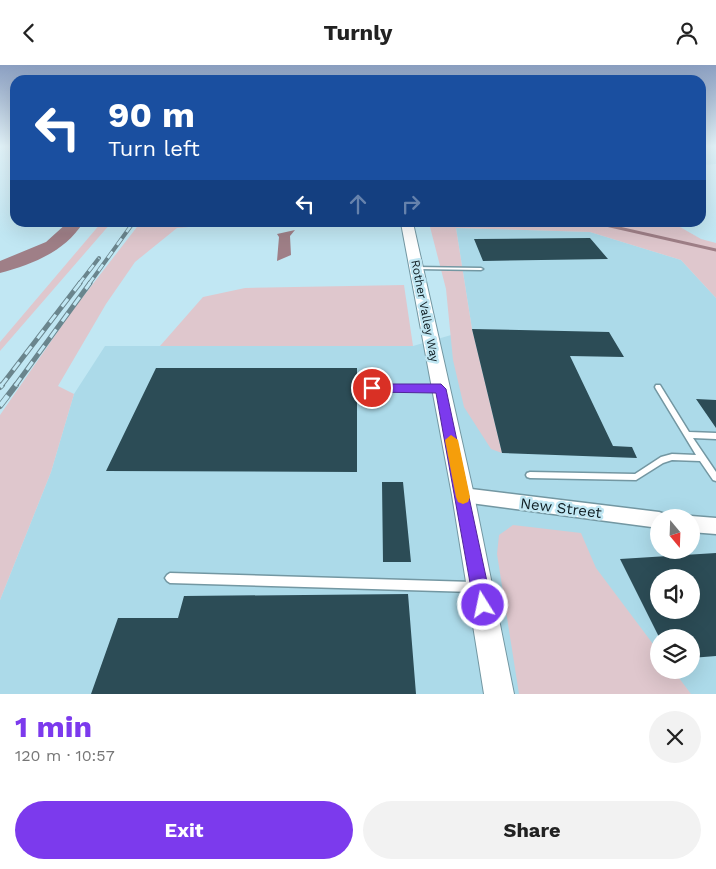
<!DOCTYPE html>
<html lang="en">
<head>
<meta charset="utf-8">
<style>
  :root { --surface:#fff; --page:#f2f2f2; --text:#222; --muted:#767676; --accent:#7c3aed }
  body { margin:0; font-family:"Work Sans",sans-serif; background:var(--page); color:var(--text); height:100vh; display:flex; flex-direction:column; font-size:19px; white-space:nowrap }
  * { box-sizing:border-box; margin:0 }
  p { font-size:16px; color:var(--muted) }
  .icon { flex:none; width:28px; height:28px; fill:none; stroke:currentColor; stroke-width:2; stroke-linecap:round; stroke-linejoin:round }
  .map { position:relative; height:629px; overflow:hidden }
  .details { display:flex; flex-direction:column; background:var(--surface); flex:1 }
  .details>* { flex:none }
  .guide { position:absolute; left:10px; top:10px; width:696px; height:152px; border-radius:15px; box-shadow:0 5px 20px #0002; background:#1a4fa0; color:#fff; overflow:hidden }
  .needle { width:32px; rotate:161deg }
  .controls { position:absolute; left:650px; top:444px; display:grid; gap:10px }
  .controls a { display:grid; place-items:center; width:50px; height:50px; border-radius:50%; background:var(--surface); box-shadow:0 5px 20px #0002; font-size:25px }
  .pin { position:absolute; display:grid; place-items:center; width:42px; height:42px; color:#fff; margin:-21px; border:2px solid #fff; border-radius:50%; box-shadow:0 1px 5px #0007 }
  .me { position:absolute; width:55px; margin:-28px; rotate:350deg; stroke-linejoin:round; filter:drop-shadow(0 0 4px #0008) }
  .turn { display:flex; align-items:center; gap:18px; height:105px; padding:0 15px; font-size:22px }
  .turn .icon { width:65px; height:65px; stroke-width:2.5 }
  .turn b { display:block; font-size:35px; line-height:42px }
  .lanes { display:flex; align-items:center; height:48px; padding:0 15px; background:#0003; justify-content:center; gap:25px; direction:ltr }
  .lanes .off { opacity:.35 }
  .round { display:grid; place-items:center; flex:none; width:52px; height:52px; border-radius:26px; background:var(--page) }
  .headline { display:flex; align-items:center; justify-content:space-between; height:85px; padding:0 15px }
  h1 { font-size:30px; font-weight:700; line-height:38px; color:var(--accent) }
  .action { display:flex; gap:10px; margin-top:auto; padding:10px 15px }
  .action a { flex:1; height:58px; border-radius:30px; background:var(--accent); color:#fff; font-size:20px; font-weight:700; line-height:58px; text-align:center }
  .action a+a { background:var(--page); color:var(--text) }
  header { display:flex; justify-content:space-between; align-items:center; height:65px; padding:0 15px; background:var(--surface); font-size:22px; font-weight:700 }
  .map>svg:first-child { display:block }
</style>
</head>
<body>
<header><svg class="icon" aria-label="back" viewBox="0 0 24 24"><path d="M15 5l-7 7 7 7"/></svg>Turnly<svg class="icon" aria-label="person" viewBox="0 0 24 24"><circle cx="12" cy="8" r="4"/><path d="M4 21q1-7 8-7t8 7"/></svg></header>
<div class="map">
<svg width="716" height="629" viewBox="0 0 716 629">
  <rect width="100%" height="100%" fill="#c1e7f3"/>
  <path fill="#acdae9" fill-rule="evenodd" d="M701 81 716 82V99L701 100Z
    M456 163 590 167 681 195 716 233V629H0V535L51 407 74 329 105 281H413L472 264ZM659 452H691V485H659ZM659 512H691V545H659ZM659 572H691V605H659Z"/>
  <path fill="#dfc7cd" d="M101 158H111L0 286V277Z
    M140 158H236L177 163 135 197 106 239 58 321 74 329 51 407 0 535V350L72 246Z
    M429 158H673L701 174 716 178V233L681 195 590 167 456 163 472 264 502 388 491 384 464 342 453 295 446 224Z
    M404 220 413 281H160L203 232 245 223Z
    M513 460 581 468 596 503 659 587V605H673L691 629H519L497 489 499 470Z"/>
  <path fill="#9f7f87" d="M295 165 290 171 291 190 277 196 279 172 277 169Z"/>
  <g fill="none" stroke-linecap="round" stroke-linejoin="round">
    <path stroke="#9f7f87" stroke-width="3" d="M597 158 716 185"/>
    <path fill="#9f7f87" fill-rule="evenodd" d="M67 158H83C64 187 33 199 0 208V196L46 177Z"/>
  </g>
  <path fill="#2c4c56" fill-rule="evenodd" d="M590 173 608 194 483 196 474 174Z
    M472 264 609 267 624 292 570 291 613 381 632 382 637 393 502 388Z
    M156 303H357V407L106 406Z
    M696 334 716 335V363Z
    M382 417H403L411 497H383Z
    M716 488V591L691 593V572H659L620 494ZM659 512H691V545H659Z
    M408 529 416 629H91L118 553H178L184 531Z"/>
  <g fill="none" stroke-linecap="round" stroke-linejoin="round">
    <defs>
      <path id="lane" d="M416 202 481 203 483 204 481 205 418 204 416 203Z
        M656 320H660L689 367 716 368V374L693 373 716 407V416L713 415 700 396 672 395 663 398 636 415 530 413 527 412 526 410 527 408 530 407 635 409 661 392 672 389 696 390 656 324 655 322Z
        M370 321 439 322H441L442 324 441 326H439L372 325H370L369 323Z
        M170 508 473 517 476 519 478 522 476 525 473 527 170 518 167 516 165 513 167 510Z"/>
      <path id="street" d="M463 423 659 447 665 449 666 452H659V463L463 437 457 435 455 430 457 425Z
        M691 451 716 453V469L691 467V452H687Z"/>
      <path id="secondary" d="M401 158H413L474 430 514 629H484L452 430Z"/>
    </defs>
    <use href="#lane" stroke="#7397a2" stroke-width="3"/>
    <use href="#street" stroke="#7397a2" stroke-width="3"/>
    <use href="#secondary" stroke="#7397a2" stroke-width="2"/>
    <use href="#lane" fill="#fff" fill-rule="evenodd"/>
    <use href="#street" fill="#fff" fill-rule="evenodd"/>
    <use href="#secondary" fill="#fff" fill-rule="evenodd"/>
    <defs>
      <path id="rail-far2" d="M79 219 99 193
        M89 219 133 158"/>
      <path id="rail-far1" d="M1 321 80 218
        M15 321 90 218"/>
      <path id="rail" d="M0 322 2 320
        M0 341 16 320"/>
    </defs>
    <use href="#rail-far2" stroke="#6a858d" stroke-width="4"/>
    <use href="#rail-far1" stroke="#6a858d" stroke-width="5"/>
    <use href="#rail" stroke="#6a858d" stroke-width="6"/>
    <use href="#rail-far2" stroke="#c1e7f3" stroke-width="2.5" stroke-dasharray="8" stroke-linecap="butt"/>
    <use href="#rail-far1" stroke="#c1e7f3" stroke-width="3" stroke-dasharray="10" stroke-linecap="butt"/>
    <use href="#rail" stroke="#c1e7f3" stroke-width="4.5" stroke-dasharray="13" stroke-linecap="butt"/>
  </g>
  <linearGradient id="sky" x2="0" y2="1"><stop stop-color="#8b9fc1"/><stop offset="0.48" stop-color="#e3f4fa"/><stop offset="1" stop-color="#e3f4fa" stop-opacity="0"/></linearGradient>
  <rect width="716" height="169" fill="url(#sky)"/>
  <path fill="#7c3aed" stroke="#51269a" d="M372 319H441L446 324 492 540 489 546 483 549 477 546 474 540 436 328 372 327 366 323Z"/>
  <path fill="#f59e0b" d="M451 370 458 375 470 432 468 437 463 439 458 437 456 432 445 375Z"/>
  <g text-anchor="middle" stroke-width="5" stroke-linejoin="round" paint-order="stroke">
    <g font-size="12" fill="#0e1c21" stroke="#c1e7f3">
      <text transform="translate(425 246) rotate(79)" y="4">Rother Valley Way</text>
    </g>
    <g font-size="15" fill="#0e1c21" stroke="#c1e7f3">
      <text transform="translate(561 443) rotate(7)" y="5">New Street</text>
    </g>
  </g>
</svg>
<div class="controls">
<a><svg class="needle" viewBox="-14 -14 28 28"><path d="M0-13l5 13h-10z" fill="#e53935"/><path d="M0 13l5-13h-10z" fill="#767676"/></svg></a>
<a><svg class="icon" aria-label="sound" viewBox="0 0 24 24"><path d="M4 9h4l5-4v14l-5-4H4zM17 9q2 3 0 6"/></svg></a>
<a><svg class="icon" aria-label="layers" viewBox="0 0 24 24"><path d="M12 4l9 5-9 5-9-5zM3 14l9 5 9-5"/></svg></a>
</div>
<div class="pin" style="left:372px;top:323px;background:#d93025"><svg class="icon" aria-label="arrive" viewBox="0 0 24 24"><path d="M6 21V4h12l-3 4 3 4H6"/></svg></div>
<svg class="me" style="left:483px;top:540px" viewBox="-20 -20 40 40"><circle r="17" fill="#7c3aed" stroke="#fff" stroke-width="3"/><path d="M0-11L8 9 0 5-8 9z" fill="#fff"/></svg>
<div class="guide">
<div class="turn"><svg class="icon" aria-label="left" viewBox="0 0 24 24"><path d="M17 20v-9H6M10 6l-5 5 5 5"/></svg><div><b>90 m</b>Turn left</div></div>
<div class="lanes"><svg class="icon" aria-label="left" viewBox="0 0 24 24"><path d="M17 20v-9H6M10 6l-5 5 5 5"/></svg><svg class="icon off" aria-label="ahead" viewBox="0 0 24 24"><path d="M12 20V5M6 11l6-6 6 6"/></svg><svg class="icon off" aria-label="right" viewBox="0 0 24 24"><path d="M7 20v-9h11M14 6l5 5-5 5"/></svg></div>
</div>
</div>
<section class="details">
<div class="headline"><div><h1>1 min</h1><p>120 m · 10:57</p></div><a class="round"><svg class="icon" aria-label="close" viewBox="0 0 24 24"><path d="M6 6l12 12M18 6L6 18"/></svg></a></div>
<div class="action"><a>Exit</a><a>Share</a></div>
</section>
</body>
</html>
